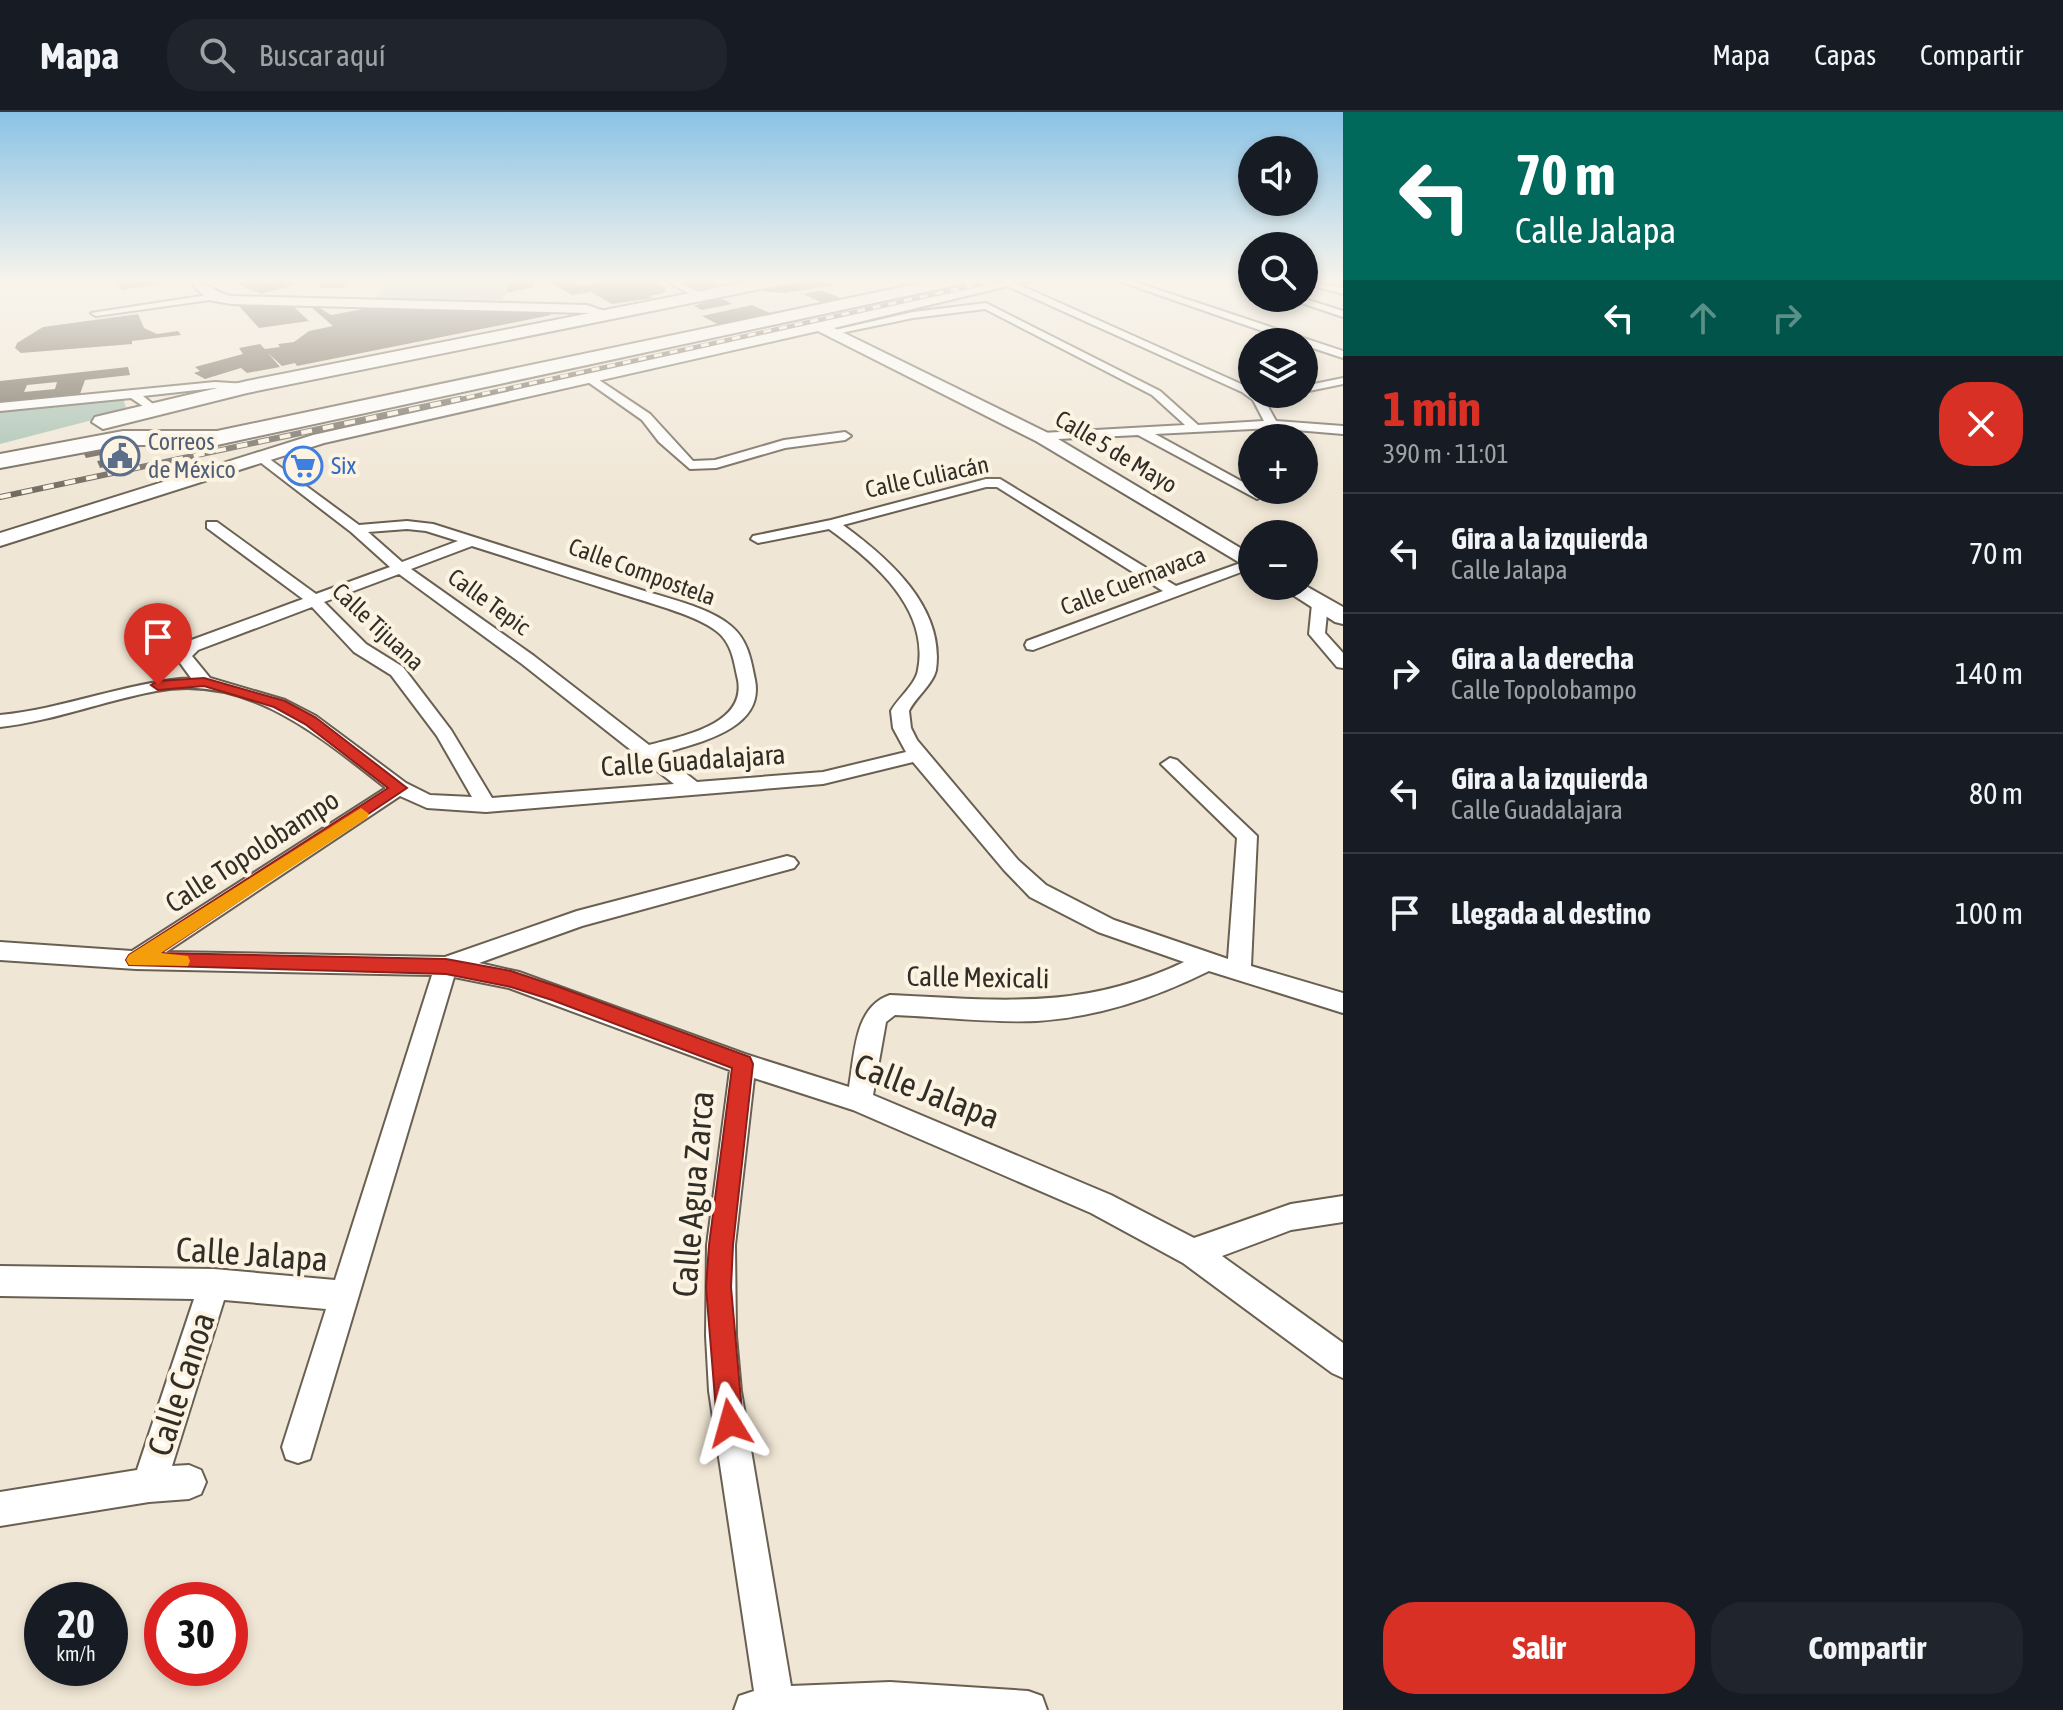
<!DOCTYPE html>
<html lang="es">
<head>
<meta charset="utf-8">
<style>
  :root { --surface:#171b24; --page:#20242c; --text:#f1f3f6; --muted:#9ea1a6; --line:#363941; --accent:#d93025 }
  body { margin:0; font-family:"Asap Condensed",sans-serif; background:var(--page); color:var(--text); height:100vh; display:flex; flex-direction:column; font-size:30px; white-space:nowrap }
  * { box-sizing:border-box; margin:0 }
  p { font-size:26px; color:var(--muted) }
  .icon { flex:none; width:44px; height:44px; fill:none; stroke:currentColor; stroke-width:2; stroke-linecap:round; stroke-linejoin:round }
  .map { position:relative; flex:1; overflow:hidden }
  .drawer { display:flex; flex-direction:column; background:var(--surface); width:720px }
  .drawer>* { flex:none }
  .top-card { background:#00695c; color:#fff; overflow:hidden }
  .buttons { position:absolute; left:1238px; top:24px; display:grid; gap:16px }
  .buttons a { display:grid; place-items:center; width:80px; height:80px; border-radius:50%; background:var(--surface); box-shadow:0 4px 12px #0003; font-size:40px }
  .speed { position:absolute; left:24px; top:1470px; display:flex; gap:16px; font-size:40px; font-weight:700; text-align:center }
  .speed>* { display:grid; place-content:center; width:104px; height:104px; border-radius:50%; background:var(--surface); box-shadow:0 4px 12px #0003; line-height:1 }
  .speed small { font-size:20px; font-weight:400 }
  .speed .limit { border:12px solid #d22; background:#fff; color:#111 }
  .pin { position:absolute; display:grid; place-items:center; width:68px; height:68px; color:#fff; margin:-82px -34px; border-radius:50% 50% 50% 0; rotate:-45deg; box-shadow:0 0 8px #0007 }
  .pin .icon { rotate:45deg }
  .me { position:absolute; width:88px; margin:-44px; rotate:352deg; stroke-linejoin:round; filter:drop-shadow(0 0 6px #0008) }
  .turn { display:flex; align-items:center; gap:28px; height:168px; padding:0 40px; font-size:36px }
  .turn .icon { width:104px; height:104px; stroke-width:2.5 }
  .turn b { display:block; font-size:56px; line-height:68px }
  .lanes { display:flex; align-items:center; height:76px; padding:0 40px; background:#0003; justify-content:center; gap:40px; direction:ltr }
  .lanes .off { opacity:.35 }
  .round { display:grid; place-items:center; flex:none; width:84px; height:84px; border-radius:32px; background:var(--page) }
  .head { display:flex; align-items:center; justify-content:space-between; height:136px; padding:0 40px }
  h1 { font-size:48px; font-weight:700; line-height:60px; color:var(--accent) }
  .button { display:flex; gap:16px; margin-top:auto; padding:16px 40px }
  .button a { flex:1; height:92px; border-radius:32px; background:var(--accent); color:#fff; font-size:32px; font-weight:700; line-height:92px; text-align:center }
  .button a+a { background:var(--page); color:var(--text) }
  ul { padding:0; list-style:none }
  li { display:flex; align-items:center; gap:24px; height:120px; padding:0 40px; border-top:2px solid var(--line) }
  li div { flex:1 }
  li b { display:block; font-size:30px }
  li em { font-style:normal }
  header { display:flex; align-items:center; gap:48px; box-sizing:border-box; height:112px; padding:0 40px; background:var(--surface); border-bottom:2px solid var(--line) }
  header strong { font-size:38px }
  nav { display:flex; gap:44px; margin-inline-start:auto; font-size:28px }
  .search { width:560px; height:72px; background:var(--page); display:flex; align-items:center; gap:20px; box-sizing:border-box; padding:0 28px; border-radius:32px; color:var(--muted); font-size:30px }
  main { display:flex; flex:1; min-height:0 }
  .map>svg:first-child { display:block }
</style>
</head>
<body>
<header>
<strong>Mapa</strong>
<div class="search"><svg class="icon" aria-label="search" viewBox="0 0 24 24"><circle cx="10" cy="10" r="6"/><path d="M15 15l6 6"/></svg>Buscar aquí</div>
<nav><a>Mapa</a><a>Capas</a><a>Compartir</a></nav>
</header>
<main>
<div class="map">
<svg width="1343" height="1598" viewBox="0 0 1343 1598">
  <rect width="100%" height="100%" fill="#f0e6d5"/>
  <path fill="#a3bfaf" d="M390 168H513L502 188 375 187Z
    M123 286 127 299 0 332V295Z"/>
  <path fill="#655c4e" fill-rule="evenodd" d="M113 168H164L167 171 122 178Z
    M227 168H268L265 170 268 171 280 168 294 173 261 182Z
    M324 168H350L342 176H319Z
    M513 168H533L534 175 505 181Z
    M546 168H571L581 174 612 168H649L666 176 664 181 650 184 653 186 612 192 591 180 572 183Z
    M679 168H709L720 173 698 177Z
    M808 168H824L835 173 784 181 760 179Z
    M821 178 843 187 825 192 803 182Z
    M719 185 732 192 702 198 694 194Z
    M752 193 772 202 721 214 702 204Z
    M239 194H293L309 209 259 216Z
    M311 195H318L331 203 369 196 546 200 551 203 297 254 295 251 282 254 268 241 280 255 247 261 241 256 205 267 194 261 200 259 195 255 243 242 239 236 260 232 265 237 280 235 278 232 294 230 309 219 333 214Z
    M138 202 144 216 157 222 178 219 181 223 132 229V232L21 241 15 236 17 231 43 215Z
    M128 255 130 263 85 268 79 285 0 291V269ZM57 270 55 277 24 280 27 273Z
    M127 331 134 349 100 356 97 349 108 347 106 342 86 346 83 340Z"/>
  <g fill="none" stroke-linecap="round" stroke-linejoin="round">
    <defs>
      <path id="street" d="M665 168H676L705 184 697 186Z
        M1116 168H1129L1343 239V246L1304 233V230H1294Z
        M1228 168 1252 171V177L1230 170Z
        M1304 168 1343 176V182L1304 171Z
        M1007 170H1013L1250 276 1252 282 1262 284 1276 309 1343 314V322L1272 316 1155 322 1252 375V378L1262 380 1264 383 1257 387 1138 323 1038 328V322L1042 321 1185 313 1152 283 985 197 913 206 831 223 826 220 913 200 986 191 1160 279 1198 313 1264 309 1253 288 1242 280 1007 174Z
        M214 182 217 187 96 204 91 201Z
        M1287 186H1302L1343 199V205Z
        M588 266H596L650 302 693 349 715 348 784 328 845 320 851 324 845 328 785 336 716 356 690 357 659 330 642 308 588 270Z
        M1343 266V272L1304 280V274Z
        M215 270 247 272 253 275 247 278 215 276 143 284 159 297 153 301 131 286 0 299V291Z
        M260 340 359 413 407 409 433 412C500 433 567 455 635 476 663 485 709 495 731 514 748 528 751 548 755 568 765 618 696 631 661 642L697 670 823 660 906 640 893 616 891 599C898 586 916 572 918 558 930 496 873 449 829 417L758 431 751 427 753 424 831 408 986 367H1000L1176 474 1252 447V456L1033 538 1027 537 1025 533 1027 529 1163 479 997 375H986L843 413C888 446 945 495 936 558 933 572 915 586 909 599L911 616 917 628 1018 748 1046 773 1114 808 1228 847 1237 726 1161 652 1170 646 1177 648 1257 724 1251 854 1343 881V901L1209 859C1154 886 1099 905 1037 909 991 911 942 905 895 903L886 910 873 983 1111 1083 1194 1126 1291 1092 1343 1084V1110L1291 1118 1222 1144 1343 1231V1266L1332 1261 1183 1151 1091 1101 853 998 754 966 735 1133 736 1224 741 1279 791 1574 890 1570 1028 1579 1042 1584 1047 1598H734L739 1584 754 1579 709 1279 706 1224 707 1133 730 958 509 876 454 865 310 1347 298 1351 286 1347 282 1335 326 1197 224 1188 172 1354 189 1353 201 1358 206 1370 201 1382 189 1387 149 1390 0 1414V1380L137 1358 194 1187 0 1184V1154L214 1157 335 1168 432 863 136 857 0 848V830L132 839 386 676C319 624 247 561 156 579 103 589 53 609 0 615V603C65 597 126 570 191 566L175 544 186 530 303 487 207 416V410H217L316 482 390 455 351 420 256 347V341ZM407 417 426 419 458 429 402 450 368 420ZM472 434C523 450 574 467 625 483 649 491 704 505 721 523 733 536 734 551 738 568 746 613 682 624 649 633L534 544 411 457ZM399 462 522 552 674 672 492 686 451 618 403 555 366 532 324 490ZM312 495 354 540 391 563 437 624 472 685 430 683 406 671 316 604 285 588 210 566 192 544 198 538ZM913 650 1004 758 1030 785 1098 820 1184 850C1081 899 1000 888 890 883 854 895 855 942 849 975L745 942 519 860 479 851 582 814 794 756 798 751 794 746 787 744 577 799 445 845 166 840 400 684 427 696 486 700 823 672Z
        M1320 487 1328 492 1325 521 1343 541V556L1337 555 1309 522 1312 492Z"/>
      <path id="secondary" d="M187 168C207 168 211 180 231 184L587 193 613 202 606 206 587 201 231 192 209 188Z
        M1009 168H1033L834 216 1048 321 1252 443V458L1036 329 818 219 324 331 0 434V421L313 323Z
        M1304 473 1343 495V512L1335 510 1279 474Z"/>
      <path id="highway" d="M756 168H788L780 173 247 281 103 317 92 310 95 305 247 269Z
        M935 168H965L957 173 217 333H123L0 356V342L123 319H217Z"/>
    </defs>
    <use href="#street" stroke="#696052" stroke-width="4"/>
    <use href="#secondary" stroke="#696052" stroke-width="4"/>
    <use href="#highway" stroke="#696052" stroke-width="4"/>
    <use href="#street" fill="#fff" fill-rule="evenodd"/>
    <use href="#secondary" fill="#fff" fill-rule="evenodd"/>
    <use href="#highway" fill="#fff" fill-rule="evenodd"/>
    <defs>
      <path id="rail-far1" d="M451 289 998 168"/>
      <path id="rail" d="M0 385 460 287"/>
    </defs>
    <use href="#rail-far1" stroke="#6b655c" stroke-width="4"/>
    <use href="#rail" stroke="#6b655c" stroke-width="6"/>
    <use href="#rail-far1" stroke="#fdf3e2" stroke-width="3" stroke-dasharray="8" stroke-linecap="butt"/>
    <use href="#rail" stroke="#fdf3e2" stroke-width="4" stroke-dasharray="11" stroke-linecap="butt"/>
  </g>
  <linearGradient id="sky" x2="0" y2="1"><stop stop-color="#8ac3e5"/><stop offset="0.43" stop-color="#f8f4ec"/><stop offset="1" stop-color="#f8f4ec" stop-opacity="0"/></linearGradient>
  <rect width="1343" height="392" fill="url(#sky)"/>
  <path fill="#d93025" stroke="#8d1f18" stroke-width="2" d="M204 566 285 589 315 605 407 676 161 841 446 847 511 859 559 875 750 945 753 952 733 1133 731 1175 743 1311 740 1320 730 1324 720 1320 717 1311 706 1175 709 1133 732 956 552 888 511 875 446 862 129 853 126 848 129 843 388 676 305 612 274 595 204 574 158 578 151 573 158 569Z"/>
  <path fill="#f59e0b" d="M361 696 369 702 367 706 161 841 188 844 190 849 188 854 129 853 126 848 129 843Z"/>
  <defs>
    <symbol id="civic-ring" viewBox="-11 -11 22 22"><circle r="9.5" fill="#fdf3e2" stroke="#5c6f8a" stroke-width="1.5"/><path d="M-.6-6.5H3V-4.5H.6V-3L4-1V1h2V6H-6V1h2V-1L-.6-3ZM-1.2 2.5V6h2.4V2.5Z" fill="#5c6f8a"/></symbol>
    <symbol id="supermarket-ring" viewBox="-11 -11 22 22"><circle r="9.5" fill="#fdf3e2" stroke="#3f7fe0" stroke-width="1.5"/><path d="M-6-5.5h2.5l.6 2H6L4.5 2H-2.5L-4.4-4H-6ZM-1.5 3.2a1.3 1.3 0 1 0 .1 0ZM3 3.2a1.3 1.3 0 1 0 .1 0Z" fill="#3f7fe0"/></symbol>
  </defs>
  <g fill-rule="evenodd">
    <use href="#civic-ring" x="98" y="322" width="44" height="44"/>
    <use href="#supermarket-ring" x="281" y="332" width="44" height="44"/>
  </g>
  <g text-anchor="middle" stroke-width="8" stroke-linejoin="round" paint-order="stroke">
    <g font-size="24" fill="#4e5e75" stroke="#fdf3e2" text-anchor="start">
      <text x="148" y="338">Correos<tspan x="148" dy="28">de México</tspan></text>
    </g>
    <g font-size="24" fill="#312e28" stroke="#fdf3e2">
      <text transform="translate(1116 340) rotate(31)" y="8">Calle 5 de Mayo</text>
      <text transform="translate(927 365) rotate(-12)" y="8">Calle Culiacán</text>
      <text transform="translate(642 460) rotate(20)" y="8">Calle Compostela</text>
      <text transform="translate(1133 469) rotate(-21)" y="8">Calle Cuernavaca</text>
      <text transform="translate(489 490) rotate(36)" y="8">Calle Tepic</text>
      <text transform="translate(378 515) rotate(43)" y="8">Calle Tijuana</text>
    </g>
    <g font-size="24" fill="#366cbe" stroke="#fdf3e2" text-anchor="start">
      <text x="331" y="362">Six</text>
    </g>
    <g font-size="28" fill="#312e28" stroke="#fdf3e2">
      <text transform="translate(693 648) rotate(-4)" y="10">Calle Guadalajara</text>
      <text transform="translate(252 739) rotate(-33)" y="10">Calle Topolobampo</text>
      <text transform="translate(978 865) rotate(1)" y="10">Calle Mexicali</text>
    </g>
    <g font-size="34" fill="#312e28" stroke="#fdf3e2">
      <text transform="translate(927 979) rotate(21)" y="12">Calle Jalapa</text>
      <text transform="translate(693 1082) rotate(-85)" y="12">Calle Agua Zarca</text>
      <text transform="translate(252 1142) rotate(4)" y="12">Calle Jalapa</text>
      <text transform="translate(181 1272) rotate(-72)" y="12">Calle Canoa</text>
    </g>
  </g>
</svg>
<div class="buttons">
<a><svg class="icon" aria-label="sound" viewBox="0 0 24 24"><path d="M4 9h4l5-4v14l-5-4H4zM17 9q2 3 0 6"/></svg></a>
<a><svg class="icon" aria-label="search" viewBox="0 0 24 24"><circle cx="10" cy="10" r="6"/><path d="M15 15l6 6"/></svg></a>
<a><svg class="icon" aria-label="layers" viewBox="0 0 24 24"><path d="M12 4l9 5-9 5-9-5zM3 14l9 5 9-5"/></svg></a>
<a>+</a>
<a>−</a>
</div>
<div class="speed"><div>20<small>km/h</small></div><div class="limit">30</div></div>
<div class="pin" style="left:158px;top:573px;background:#d93025"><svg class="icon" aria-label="arrive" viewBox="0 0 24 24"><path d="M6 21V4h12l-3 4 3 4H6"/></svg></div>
<svg class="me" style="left:730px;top:1311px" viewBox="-20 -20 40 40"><path d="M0-17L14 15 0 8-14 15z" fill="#d93025" stroke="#fff" stroke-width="4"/></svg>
</div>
<section class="drawer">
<div class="top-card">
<div class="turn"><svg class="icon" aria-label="left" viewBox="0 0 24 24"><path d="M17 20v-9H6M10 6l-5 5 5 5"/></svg><div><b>70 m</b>Calle Jalapa</div></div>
<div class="lanes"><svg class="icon" aria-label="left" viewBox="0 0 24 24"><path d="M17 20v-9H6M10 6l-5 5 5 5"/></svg><svg class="icon off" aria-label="ahead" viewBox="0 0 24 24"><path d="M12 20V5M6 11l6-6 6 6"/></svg><svg class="icon off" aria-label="right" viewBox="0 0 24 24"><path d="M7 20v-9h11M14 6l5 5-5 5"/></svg></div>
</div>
<div class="head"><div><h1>1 min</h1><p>390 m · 11:01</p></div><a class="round" style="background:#d93025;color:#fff"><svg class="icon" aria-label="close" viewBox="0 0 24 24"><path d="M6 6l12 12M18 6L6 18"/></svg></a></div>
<ul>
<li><svg class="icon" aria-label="left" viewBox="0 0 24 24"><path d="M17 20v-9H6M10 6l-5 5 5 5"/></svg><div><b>Gira a la izquierda</b><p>Calle Jalapa</p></div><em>70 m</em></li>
<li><svg class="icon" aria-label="right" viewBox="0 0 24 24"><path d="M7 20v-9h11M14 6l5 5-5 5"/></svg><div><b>Gira a la derecha</b><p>Calle Topolobampo</p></div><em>140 m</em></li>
<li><svg class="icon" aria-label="left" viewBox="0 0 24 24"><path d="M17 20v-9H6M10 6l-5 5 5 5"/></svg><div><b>Gira a la izquierda</b><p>Calle Guadalajara</p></div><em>80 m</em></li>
<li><svg class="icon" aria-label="arrive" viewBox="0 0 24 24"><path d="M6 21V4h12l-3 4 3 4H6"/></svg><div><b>Llegada al destino</b></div><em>100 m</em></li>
</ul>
<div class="button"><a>Salir</a><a>Compartir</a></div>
</section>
</main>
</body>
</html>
